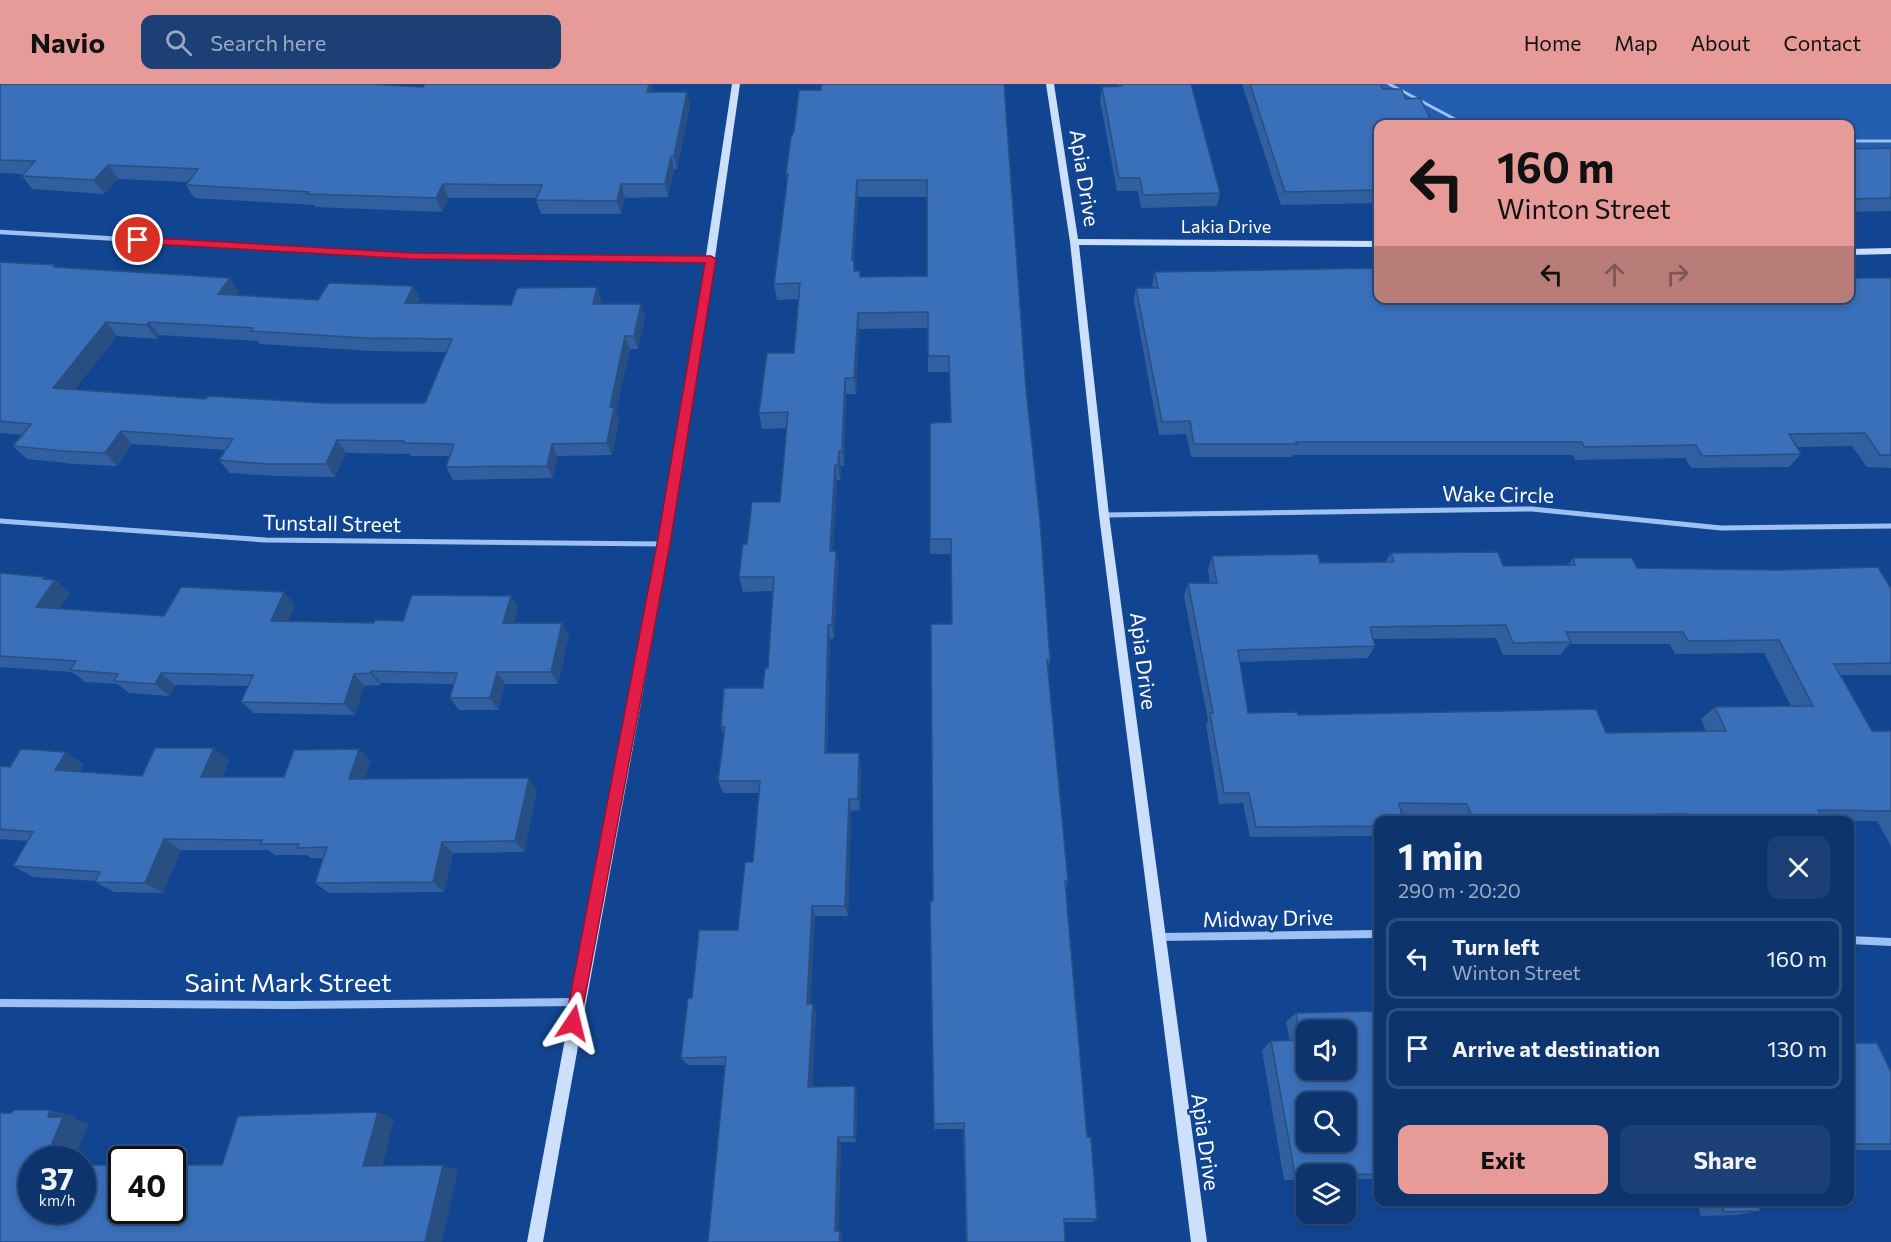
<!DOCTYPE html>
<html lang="en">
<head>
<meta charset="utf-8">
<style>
  :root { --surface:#0e346d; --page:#1c3f75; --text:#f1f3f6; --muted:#9baac2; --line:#2e4f80; --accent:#e69b98 }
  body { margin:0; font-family:Commissioner,sans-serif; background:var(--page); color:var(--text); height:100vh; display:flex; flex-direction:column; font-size:22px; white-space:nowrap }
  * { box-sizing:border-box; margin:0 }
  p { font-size:20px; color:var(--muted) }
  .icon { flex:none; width:33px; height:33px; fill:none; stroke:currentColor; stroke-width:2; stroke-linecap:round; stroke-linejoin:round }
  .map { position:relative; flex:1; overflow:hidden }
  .details { position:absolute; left:1374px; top:732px; width:480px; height:390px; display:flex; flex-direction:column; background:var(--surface); border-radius:12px; box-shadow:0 3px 9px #0003,0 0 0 2px var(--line) }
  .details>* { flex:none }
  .guide { position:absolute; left:1374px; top:36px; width:480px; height:183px; border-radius:12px; box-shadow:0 3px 9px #0003,0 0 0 2px var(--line); background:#e69b98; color:#111; overflow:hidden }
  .controls { position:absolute; left:1296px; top:936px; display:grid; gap:12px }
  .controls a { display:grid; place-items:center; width:60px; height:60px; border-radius:12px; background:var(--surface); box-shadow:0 3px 9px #0003,0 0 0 2px var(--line); font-size:30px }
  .speed { position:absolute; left:18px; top:1062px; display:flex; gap:12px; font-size:30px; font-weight:700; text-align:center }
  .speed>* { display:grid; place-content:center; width:78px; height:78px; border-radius:50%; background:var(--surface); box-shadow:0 3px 9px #0003,0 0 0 2px var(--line); line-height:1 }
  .speed small { font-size:15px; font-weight:400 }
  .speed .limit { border:3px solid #111; border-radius:9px; background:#fff; color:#111 }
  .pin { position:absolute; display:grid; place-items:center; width:51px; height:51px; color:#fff; margin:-26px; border:3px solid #fff; border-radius:50%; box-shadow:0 2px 6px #0007 }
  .me { position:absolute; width:66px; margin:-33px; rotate:10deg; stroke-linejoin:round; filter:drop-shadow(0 0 4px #0008) }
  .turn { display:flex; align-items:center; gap:21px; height:126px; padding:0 24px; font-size:27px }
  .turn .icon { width:78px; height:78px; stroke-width:2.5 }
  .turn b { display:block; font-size:42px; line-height:51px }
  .lanes { display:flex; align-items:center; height:57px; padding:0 24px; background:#0003; justify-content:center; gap:30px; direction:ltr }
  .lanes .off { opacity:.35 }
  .round { display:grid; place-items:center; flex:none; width:63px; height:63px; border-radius:12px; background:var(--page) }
  .head { display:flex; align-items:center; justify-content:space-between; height:102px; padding:0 24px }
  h1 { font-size:36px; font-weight:700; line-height:45px }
  .action { display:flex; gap:12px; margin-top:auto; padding:12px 24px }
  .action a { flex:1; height:69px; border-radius:12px; background:var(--accent); color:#111; font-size:24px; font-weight:700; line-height:69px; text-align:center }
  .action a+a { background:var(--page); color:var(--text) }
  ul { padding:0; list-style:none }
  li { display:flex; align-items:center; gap:18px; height:81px; margin:0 12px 9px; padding:0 12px; border:3px solid var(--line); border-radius:12px }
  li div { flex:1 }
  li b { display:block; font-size:22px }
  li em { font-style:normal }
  header { display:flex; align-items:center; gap:36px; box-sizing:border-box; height:84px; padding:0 30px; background:var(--accent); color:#111 }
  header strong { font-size:28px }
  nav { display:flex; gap:33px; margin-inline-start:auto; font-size:21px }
  .search { width:420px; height:54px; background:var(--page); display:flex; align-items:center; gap:15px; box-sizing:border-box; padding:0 21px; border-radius:12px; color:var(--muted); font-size:22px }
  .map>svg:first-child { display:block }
</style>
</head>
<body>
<header>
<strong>Navio</strong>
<div class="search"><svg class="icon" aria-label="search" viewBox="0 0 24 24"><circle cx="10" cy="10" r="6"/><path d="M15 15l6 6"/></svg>Search here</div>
<nav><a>Home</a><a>Map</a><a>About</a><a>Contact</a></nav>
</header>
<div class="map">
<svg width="1891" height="1158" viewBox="0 0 1891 1158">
  <rect width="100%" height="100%" fill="#124591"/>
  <path fill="#235eb0" d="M1370 0H1891V64H1850V40H1441Z"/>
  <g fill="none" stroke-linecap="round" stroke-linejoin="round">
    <path stroke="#9dc1f2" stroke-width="3" d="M1389 0 1464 40
      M1850 57H1891"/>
    <path stroke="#9dc1f2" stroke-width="4.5" d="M0 148 413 172 711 175"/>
    <path stroke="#9dc1f2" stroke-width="5" d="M1104 431 1532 425 1721 444 1891 442
      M0 437 266 456 663 460"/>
    <path stroke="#9dc1f2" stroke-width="8" d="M1160 853 1378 850
      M1850 856 1891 858
      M0 919 290 921 577 918"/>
    <path fill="#ccdffc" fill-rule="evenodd" d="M732 0H740C723 117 707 234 688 350 643 620 590 889 543 1158H527L668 404 697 231Z
      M1046 0H1054L1078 155 1378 157V163L1079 161 1109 431 1207 1158H1191L1099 431 1070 158Z
      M1891 164V170L1850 171V165Z"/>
  </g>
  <path fill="#325f9f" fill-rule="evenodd" d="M0 0 423 3 651 0 653 8H687L690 21 677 85H674L668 113 625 114 621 130H541L536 116 537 114H448L442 128 315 123 314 121 194 114 186 101 188 98 118 95 104 110 32 105 22 92 24 90 0 89Z
    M1004 0 1026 305 1050 576 1048 585 1068 797 1066 806 1087 1053 1097 1135 1093 1138H1064L1065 1158H966L963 1045H934L930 817H933L952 540 951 470H930V339L951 338 949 288H928V244L859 245 856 310H846L844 382H841L840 396H837L833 467H836L838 482 834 555H830L827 669 861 681 860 726 851 727 848 832H815L810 920 816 928 812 1003 857 1009 856 1058H841L838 1147H840L842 1150V1158H708L725 981H688L681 974 692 914 738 846 753 778 759 709H723L718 697 724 651 721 643 763 604 768 584 773 507 743 508 739 493 747 460 780 418 787 344 762 345 759 329 794 269 799 215 777 216 774 200 787 98 786 90ZM858 113H927V192L860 193V187H855L854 177Z
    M1118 0H1191L1220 109 1217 122 1141 124 1138 107H1117L1100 16 1102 3 1118 2Z
    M1242 0H1380L1383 5 1406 15 1378 40V119L1281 121Z
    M1891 64V127L1850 128V65Z
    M0 178 56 183 230 194 239 207 236 212 318 216 420 215 418 220 511 221 597 203 601 217V220L645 233 638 265H630L616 327 619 336 612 371 557 372 553 394 453 396 446 383 450 372H411L410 370 346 369 335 393 276 392 230 389 219 376 226 366 132 360 117 382 75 380 27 375 13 362 22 351 0 349ZM159 251 258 257 260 260 372 267 447 268 425 319H323L206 315 74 306 117 252 157 255Z
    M1155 188 1378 214 1891 194V384L1867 383 1852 362 1797 363 1801 370 1789 383 1691 384 1685 374 1575 376 1573 371H1293L1292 373H1191L1186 350 1159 351 1134 217 1136 204H1153L1152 201Z
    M1391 469 1503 482 1568 481 1573 474 1637 484 1891 502V591H1841L1872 647H1891V762L1877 737 1459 736 1457 730H1402L1378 736V752L1250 753 1243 719 1219 720 1206 641 1208 636 1184 512 1188 499H1210L1208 486 1212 472 1320 479 1385 478ZM1496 554 1503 571H1560L1569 560H1670L1675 570 1764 569 1791 622 1715 623 1701 635 1706 647 1606 649 1298 631 1248 629 1240 578 1368 574 1375 562 1373 555Z
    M0 489 44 493 48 496H55L70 509 59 525 164 532 295 521 288 537 374 539 403 537 511 512 518 524 514 539 569 551 558 600H505L498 626H459L450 614 454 600 381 599V601L364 602 355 631 254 629 241 618 248 602 175 601 169 612 129 609 118 600 85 598 72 588 0 583Z
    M359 665 371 677 365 695 537 705 524 768 453 769 444 808 329 809 315 799 323 774H311L307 771H275L268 766H181L163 809 114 808 95 798 96 797 33 793 13 782 28 757 0 755V682L10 683 84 680 80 688 142 692 229 677 222 693H284Z
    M1378 927V1095H1346V1090H1306V1096H1284L1262 966 1271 957H1290L1286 938 1296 929Z
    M1850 959 1891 988V1066H1850Z
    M1696 1118H1757L1761 1127 1736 1131 1701 1132Z"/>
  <path fill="#294e82" d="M649 0H651L654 9 647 8Z
    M687 8 690 21 677 85 674 72Z
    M671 72 674 85 668 113 665 100Z
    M108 81 118 95 104 110 94 96Z
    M857 96 858 113 854 177 855 193 852 176Z
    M443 100 448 114 442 128 436 114Z
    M621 100 625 114 621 130 617 117Z
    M230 194 239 207 228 224 218 210Z
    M413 202 420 215 412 233 405 219Z
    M597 203 601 217 597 233 593 220Z
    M641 220 645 233 638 265 634 252Z
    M858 229 859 245 856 310 854 294Z
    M106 238 117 252 65 317 53 304Z
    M149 238 159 251 157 255 146 241Z
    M625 252 630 265 616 327 619 336 612 371 607 359 610 323Z
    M845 294 846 310 844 382 842 367Z
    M121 347 132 360 117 382 105 369Z
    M337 356 346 369 335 393 326 380Z
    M552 360 557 372 553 394 547 382Z
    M839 367 841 382 840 396 838 381Z
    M835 381 837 396 832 482 830 467Z
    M836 467 838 482 834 555 832 541Z
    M44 493 52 500 55 496 70 509 52 536 36 523Z
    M284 508 295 521 283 549 271 537Z
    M511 512 518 524 510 552 503 539Z
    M562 539 569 551 558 600 551 588Z
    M828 541 830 555 827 682 825 669Z
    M371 587 381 599V601L370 589Z
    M497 588 505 600 498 626 490 614Z
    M161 589 175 601 169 612 155 600Z
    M354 590 364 602 355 631 344 620Z
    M214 664 229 677 217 705 201 693Z
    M359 665 371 677 361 707 349 695Z
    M66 668 84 680 74 698 55 686Z
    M859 669 861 681 860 726 858 715Z
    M529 694 537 705 524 768 515 757Z
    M849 715 851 727 848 832 845 822Z
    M164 755 181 766 163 809 145 799Z
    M442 758 453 769 444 808 433 798Z
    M812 822 815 832 810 928 807 920Z
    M813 920 816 928 812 1010 808 1003Z
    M855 1002 857 1009 856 1058 854 1053Z
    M50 1026 77 1033 76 1036 89 1039 74 1076H45L48 1033Z
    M378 1028 394 1035 381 1088 363 1082Z
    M838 1053 841 1058 838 1150 835 1147Z
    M443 1081 458 1086 442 1158H425Z
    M840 1147 842 1150V1158H839Z"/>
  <path fill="#3a6fb9" stroke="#294e82" stroke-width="1.5" fill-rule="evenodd" d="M0 0H369L423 3 425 0H649L647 8H687L674 72H671L665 100H621L617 117 536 116 542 101 443 100 436 114 307 110 309 108 186 101 198 85 108 81 94 96 22 92 35 77 0 76Z
    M822 0H1004L1026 305 1040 436 1050 576H1047L1068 797H1065L1087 1053H1091L1097 1135H1064L1065 1158H967L964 1039 934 1040 930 817H933L931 540H952L951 455H930V339L951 338 949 272H928V228L858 229 854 294H845L842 367H839L838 381H835L830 467H836L832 541H828L825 669H859L858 715H849L845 822H812L807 920H813L808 1003 855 1002 854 1053H838L835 1147H840L839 1158H708L726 973 681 974 688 914H692L699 846H738L745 778H753L760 697H718L725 643H721L724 604H763L765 584H768L774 493H739L743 460H747L752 418H780L788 328 759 329 767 269H794L800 199 774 200 788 90H786L791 53 794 47 799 6H821ZM857 96H927V192L860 193V187H854V176H852Z
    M1122 0H1191L1220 109 1143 111 1140 94H1119L1102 3 1122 2Z
    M1250 0H1380L1383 5H1401L1406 15 1420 14 1433 40H1378V106L1285 108Z
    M1891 64V114L1850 115V65Z
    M0 178 55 181 54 183 230 194 218 210 318 216 329 199 413 202 405 219 511 221 517 204 597 203 593 220H641L634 252H625L610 323H614L607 359 552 360 547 382 446 383 454 360 403 359 404 357 337 356 326 380H266L219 376 233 355 121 347 105 369 63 367 13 362 31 340 0 337ZM106 238 146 241 149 238 253 244 251 247 365 254 452 255 425 319H323L208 312 206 315 53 304Z
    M1378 184V214H1850V194H1891V371H1880L1865 349 1789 350 1801 370 1702 372 1696 361 1584 363 1582 358H1296L1297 360H1194L1190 337 1162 338 1136 204H1158L1155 188Z
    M1498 468 1503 482 1575 481 1573 474H1632L1637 484 1776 486 1878 483 1890 503 1891 502V579L1834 580 1872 647H1891V727L1818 726 1823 736H1690L1687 730 1600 731 1602 736H1473L1467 720 1399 719 1403 736H1378V742L1256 743 1249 709H1224L1210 629H1213L1188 499H1217L1212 472 1318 470 1320 479 1394 478 1391 469ZM1506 541 1513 559 1571 558 1566 548H1683L1688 557 1779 556 1813 622 1715 623 1726 647 1606 649 1596 625 1298 631 1297 628 1248 629 1238 566 1375 562 1370 543Z
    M0 489 44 493 43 495 55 496 36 523 164 532 181 503 284 508 271 537 374 539 375 536 403 537 412 511 511 512 503 539H562L551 588H497L490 614H450L457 589 371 587 370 589 354 590 344 620 241 618 253 591 161 589 155 600 114 597 118 590 70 586 76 577 0 572Z
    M155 664H214L201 693H284L294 666 359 665 349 695 529 694 515 757 442 758 433 798 315 799 327 763 297 764 299 760H260L262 756 164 755 145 799 95 798 100 788 13 782 33 748 0 745V682L10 683 21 665 66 668 55 686 142 692Z
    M1378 927V1090L1295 1091 1271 957 1301 956 1296 929ZM1306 946H1346V986H1306ZM1306 1018H1346V1058H1306Z
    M1850 959H1877L1891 988V1060H1850Z
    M14 1026H50L48 1033H63L45 1076H32V1126H82V1081H122V1126H172V1081H222L238 1032 378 1028 363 1082 443 1081 425 1158H0V1029H11Z
    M1721 1118H1757L1761 1127 1724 1128Z"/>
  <path fill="#e11d48" stroke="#92132f" stroke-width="1.5" d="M138 153 413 169 711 172 716 175 670 460 579 945 573 948 567 945 565 939 657 460 705 179 413 175 134 159 133 156Z"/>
  <g text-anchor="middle" stroke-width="5" stroke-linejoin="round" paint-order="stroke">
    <g font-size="18" fill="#fff" stroke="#124591">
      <text x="1226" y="149">Lakia Drive</text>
    </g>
    <g font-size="21" fill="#fff" stroke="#124591">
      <text transform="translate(1084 94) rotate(81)" y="7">Apia Drive</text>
      <text transform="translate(1498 411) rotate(1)" y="7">Wake Circle</text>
      <text transform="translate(332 440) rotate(1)" y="7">Tunstall Street</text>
      <text transform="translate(1143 577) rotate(83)" y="7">Apia Drive</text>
      <text transform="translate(1268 835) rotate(-1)" y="7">Midway Drive</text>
      <text transform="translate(1205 1058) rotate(82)" y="7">Apia Drive</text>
    </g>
    <g font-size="26" fill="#fff" stroke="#124591">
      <text x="288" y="908">Saint Mark Street</text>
    </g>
  </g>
</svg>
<div class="controls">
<a><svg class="icon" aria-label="sound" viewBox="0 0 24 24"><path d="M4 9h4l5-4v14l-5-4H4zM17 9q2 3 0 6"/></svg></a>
<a><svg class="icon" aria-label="search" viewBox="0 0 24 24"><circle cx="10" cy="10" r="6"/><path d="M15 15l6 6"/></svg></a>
<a><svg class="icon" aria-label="layers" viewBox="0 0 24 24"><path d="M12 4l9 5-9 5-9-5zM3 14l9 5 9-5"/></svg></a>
</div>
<div class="speed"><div>37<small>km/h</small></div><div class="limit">40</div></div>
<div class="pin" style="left:138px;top:156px;background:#d93025"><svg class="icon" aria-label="arrive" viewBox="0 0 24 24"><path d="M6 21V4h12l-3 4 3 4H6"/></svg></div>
<svg class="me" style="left:573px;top:939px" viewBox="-20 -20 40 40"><path d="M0-17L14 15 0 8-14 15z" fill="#e11d48" stroke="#fff" stroke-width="4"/></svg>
<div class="guide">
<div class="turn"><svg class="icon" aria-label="left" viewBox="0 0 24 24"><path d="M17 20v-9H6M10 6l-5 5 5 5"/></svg><div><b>160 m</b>Winton Street</div></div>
<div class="lanes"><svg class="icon" aria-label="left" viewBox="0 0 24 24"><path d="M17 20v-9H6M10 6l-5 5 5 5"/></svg><svg class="icon off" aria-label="ahead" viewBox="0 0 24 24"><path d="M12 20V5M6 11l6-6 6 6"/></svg><svg class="icon off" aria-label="right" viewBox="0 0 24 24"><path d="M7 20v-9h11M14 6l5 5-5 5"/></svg></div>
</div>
<section class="details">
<div class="head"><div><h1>1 min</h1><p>290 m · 20:20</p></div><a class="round"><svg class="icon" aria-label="close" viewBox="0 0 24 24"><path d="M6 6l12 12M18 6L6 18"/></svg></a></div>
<ul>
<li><svg class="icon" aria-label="left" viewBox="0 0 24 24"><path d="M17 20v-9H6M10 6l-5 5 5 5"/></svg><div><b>Turn left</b><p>Winton Street</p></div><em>160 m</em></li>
<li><svg class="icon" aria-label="arrive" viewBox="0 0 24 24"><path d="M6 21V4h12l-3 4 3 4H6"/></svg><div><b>Arrive at destination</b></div><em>130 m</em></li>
</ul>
<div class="action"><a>Exit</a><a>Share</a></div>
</section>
</div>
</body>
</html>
